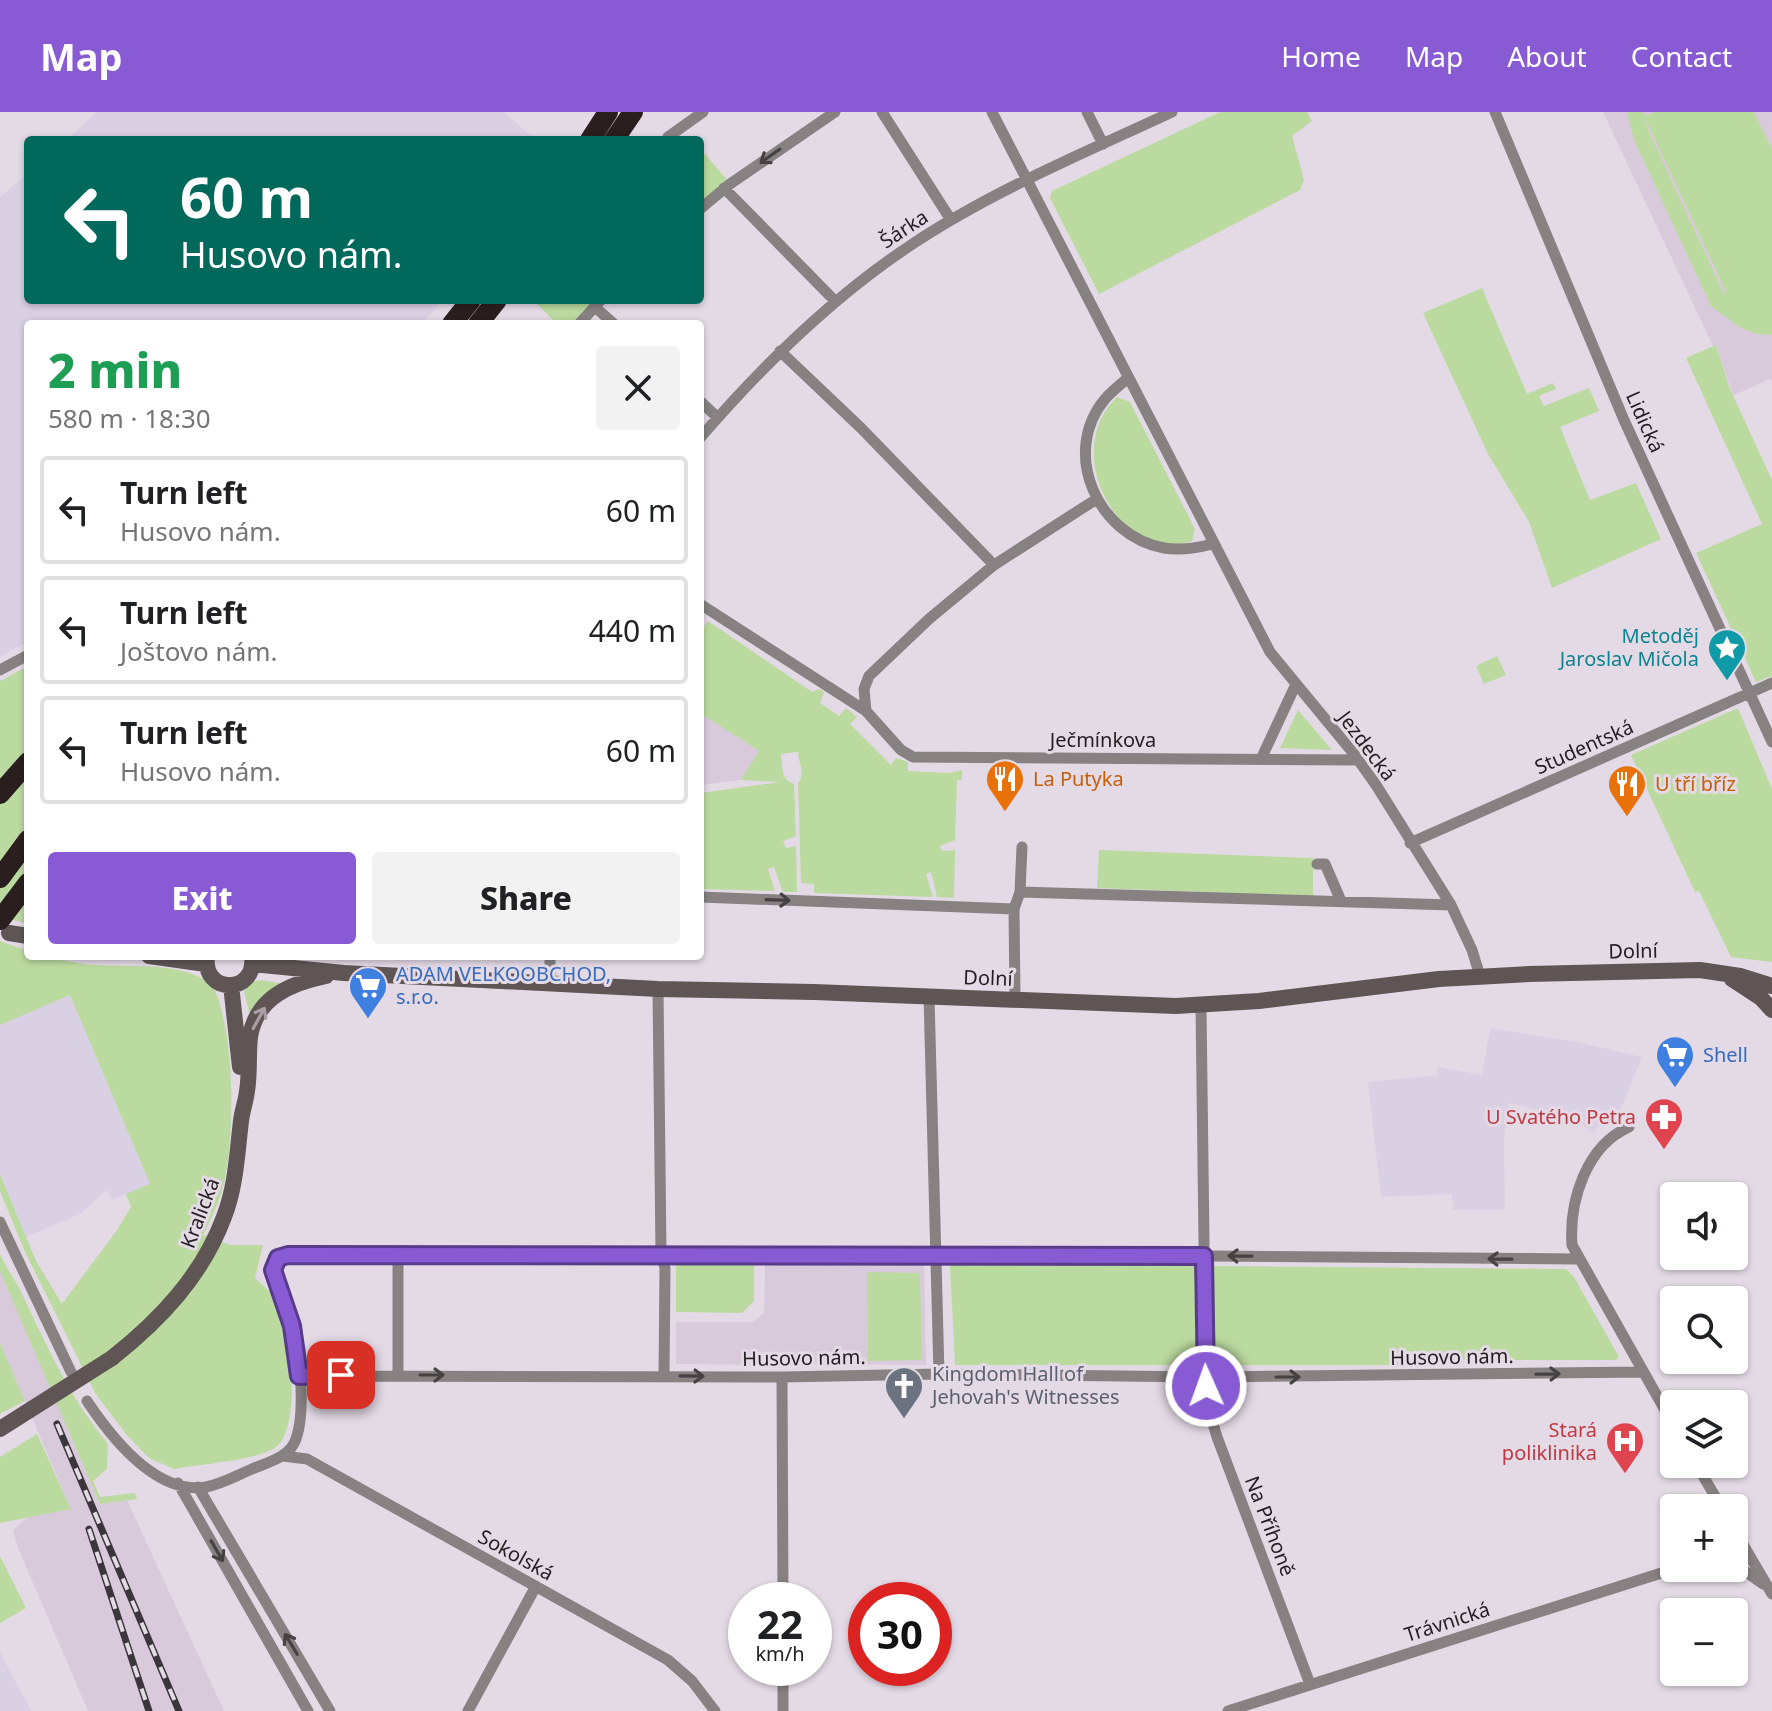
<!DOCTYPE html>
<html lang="en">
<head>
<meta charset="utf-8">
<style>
  :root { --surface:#fff; --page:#f2f2f2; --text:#202124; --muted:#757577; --line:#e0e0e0; --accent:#885bd4 }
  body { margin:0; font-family:"Noto Sans",sans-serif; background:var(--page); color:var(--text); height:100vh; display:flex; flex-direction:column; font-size:30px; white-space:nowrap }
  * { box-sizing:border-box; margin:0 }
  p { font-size:26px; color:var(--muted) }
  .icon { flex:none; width:44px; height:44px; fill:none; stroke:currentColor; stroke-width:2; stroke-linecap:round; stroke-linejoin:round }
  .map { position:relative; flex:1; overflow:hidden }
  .side { position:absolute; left:24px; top:208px; width:680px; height:640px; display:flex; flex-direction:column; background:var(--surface); border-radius:8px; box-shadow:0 2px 6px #0004 }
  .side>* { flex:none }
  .banner { position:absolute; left:24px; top:24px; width:680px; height:168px; border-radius:8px; box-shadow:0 2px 6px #0004; background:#00695c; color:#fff; overflow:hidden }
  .fabs { position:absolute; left:1660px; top:1070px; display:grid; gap:16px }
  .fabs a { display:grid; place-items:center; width:88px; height:88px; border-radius:8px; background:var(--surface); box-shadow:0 2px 6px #0004; font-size:40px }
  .speed { position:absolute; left:728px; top:1470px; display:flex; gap:16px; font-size:40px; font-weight:700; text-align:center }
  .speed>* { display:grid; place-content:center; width:104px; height:104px; border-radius:50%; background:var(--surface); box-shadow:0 2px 6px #0004; line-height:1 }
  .speed small { font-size:20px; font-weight:400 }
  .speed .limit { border:12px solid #d22; background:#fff; color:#111 }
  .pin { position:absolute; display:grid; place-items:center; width:68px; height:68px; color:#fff; margin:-34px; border-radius:16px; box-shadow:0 4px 12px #0006 }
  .me { position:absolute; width:88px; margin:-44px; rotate:358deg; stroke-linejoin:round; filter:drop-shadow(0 0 6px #0008) }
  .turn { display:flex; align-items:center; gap:28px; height:168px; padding:0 24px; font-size:36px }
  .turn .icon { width:104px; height:104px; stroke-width:2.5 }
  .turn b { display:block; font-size:56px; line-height:68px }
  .round { display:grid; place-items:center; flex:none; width:84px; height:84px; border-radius:8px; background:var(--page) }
  .overview { display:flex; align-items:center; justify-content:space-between; height:136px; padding:0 24px }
  h1 { font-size:48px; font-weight:800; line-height:60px; color:#1e9e55 }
  .button { display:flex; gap:16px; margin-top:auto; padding:16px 24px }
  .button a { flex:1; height:92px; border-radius:8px; background:var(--accent); color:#fff; font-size:32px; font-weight:800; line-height:92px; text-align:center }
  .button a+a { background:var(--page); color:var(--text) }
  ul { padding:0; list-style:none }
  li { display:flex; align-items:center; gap:24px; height:108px; margin:0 16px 12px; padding:0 8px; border:4px solid var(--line); border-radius:8px }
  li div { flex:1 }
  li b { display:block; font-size:30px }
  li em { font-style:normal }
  header { display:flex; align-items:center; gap:48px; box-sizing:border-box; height:112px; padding:0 40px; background:var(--accent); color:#fff }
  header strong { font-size:38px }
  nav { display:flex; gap:44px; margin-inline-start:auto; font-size:28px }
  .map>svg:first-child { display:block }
</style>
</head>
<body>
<header>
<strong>Map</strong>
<nav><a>Home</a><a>Map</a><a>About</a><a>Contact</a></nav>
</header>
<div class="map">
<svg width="1772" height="1599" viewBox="0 0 1772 1599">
  <rect width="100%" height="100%" fill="#e4dae6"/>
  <path fill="#d9cadb" d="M1603 0H1772V270L1770 267 1734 283 1732 280 1716 233 1713 234Z
    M700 601 760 639 741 668 700 673Z
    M765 1152 924 1153 926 1253 806 1252 807 1248 796 1247 795 1244H766L765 1253 676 1252V1210H753L764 1201Z
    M0 1155 100 1392 127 1388 224 1599H88L18 1436 13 1418 28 1405 71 1397 0 1231Z"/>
  <path fill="#dad0e4" d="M96 0H504L536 28H67Z
    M28 61V188H442L422 212H28V529L0 545V85Z
    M70 882 150 1072 112 1088 107 1078 80 1102 26 1125 0 1062V913Z
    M1490 916 1577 930 1642 945 1618 1004 1599 1013 1593 1021 1578 1010 1561 1004 1509 991 1504 1027 1505 1098H1454L1452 1082 1381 1085 1368 970 1438 963V955L1482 963Z
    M0 1540 31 1599H0Z"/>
  <path fill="#bbda9f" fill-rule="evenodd" d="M1220 0H1307L1312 9 1292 24 1304 68 1300 78 1099 182 1050 86 1052 79Z
    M1627 0H1644L1645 4 1655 0H1754L1772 37V223L1757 222 1739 215 1711 194 1634 28ZM1645 6 1726 180 1724 182 1649 20Z
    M705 42 729 70 700 94V47Z
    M1482 176 1527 282 1553 271 1556 277 1539 284 1544 294 1589 276 1599 299 1560 315 1590 388 1636 371 1661 427 1552 476 1529 410 1488 342 1423 201Z
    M541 188H597L573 212H557L537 192Z
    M1716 233 1730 277 1772 368V564L1756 570 1696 441 1762 412 1686 246Z
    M1117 285 1130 290 1195 417 1192 429C1119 452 1059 340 1117 285Z
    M708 509 812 580 819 577 824 580 820 591 839 604 846 596 857 605 850 612 891 653 896 646 908 650V659L949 661 962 658V668H957L955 728 940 734 942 739 955 738 954 786 937 785 931 760 926 762 933 785 814 781V772L801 771 798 671C806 661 798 650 798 640L781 642C782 653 781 669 794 672L796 724 783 729 786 736 796 734 797 780H783L774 755 768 757 775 779 700 777V681L780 670 741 668 759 639 700 601V520Z
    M1497 544 1506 563 1484 572 1476 554Z
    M28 554V811L0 806V569Z
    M1738 596 1772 677V850L1731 845 1699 779 1695 780 1631 643Z
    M1298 598 1332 638 1280 636Z
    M1099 738 1313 746V784L1097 776Z
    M0 829 28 839V844C47 844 65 849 84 852 124 857 176 847 212 872 235 918 235 1016 225 1066 221 1086 212 1106 203 1123L231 1133H263L255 1166C262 1173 272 1180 276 1188 292 1214 302 1315 276 1335 260 1348 198 1352 174 1357L149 1346 126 1322 95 1281 25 1140 0 1079V1062L36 1149 62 1192 117 1118 131 1095 126 1082 150 1072 70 883 0 913Z
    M260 868 280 871 250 904 244 879 252 870Z
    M0 1142C6 1156 15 1167 21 1180 47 1234 70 1286 108 1332L107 1357 93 1369 100 1385 135 1381 137 1387 100 1392 0 1159Z
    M676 1152 754 1153V1189L742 1201 676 1200Z
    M955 1152 1566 1157 1574 1165 1619 1245 1616 1248H1422L1423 1253H955L950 1154Z
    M867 1160 920 1161 922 1248 868 1249Z
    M0 1231 25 1289 0 1302Z
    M37 1322 71 1397 0 1411V1345Z
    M0 1444 26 1496 0 1511Z"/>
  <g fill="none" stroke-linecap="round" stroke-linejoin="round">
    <path stroke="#888181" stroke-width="11" d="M882 0 951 108
      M992 0 1270 540 1354 642 1376 673 1451 793 1472 838 1480 864
      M1087 0 1103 32
      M1495 0 1624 308 1772 630
      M668 25 703 0
      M724 76 835 189
      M700 97 730 72 835 0
      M595 195 614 212
      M579 212 601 188
      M780 239 861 316 994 453
      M1128 266C1121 272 1112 279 1105 287 1060 341 1098 424 1164 436 1181 439 1197 436 1213 432
      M700 289 717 305
      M700 326C763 253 831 186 911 133 992 79 1084 41 1172 0
      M700 492 866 599 901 638 913 645 1358 648
      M0 558 28 543
      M866 599 864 577 869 564 929 507 994 453 1095 388
      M1261 647 1296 572
      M1410 731 1772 571
      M1317 752H1325L1341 789
      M1020 780 1451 793
      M700 785 1014 797
      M550 871V844
      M658 877 661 1142 665 1156 664 1264
      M929 884 939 1262
      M1015 887 1014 797 1020 780 1022 735
      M1201 894 1206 1288 1217 1325 1310 1572
      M1629 1015C1586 1034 1569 1089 1572 1133L1674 1314
      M0 1110 71 1260
      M398 1263V1144
      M299 1264 782 1265 939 1262 1205 1265 1643 1260
      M782 1265 783 1488
      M87 1289C111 1325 156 1383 206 1375 222 1372 238 1363 252 1357 269 1350 290 1345 296 1327 306 1299 300 1238 291 1210 286 1193 276 1176 273 1158L278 1146 288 1143 936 1142 1578 1147
      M283 1344 307 1347 668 1548 692 1569 715 1599
      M1696 1352 1722 1396
      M178 1371 308 1599
      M198 1375 330 1599
      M1734 1417 1772 1482
      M1734 1454 1742 1457 1763 1472
      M783 1556V1599
      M468 1599 536 1474
      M1228 1599 1677 1456"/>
    <path stroke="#5f5555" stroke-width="16" d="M9 821 28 824
      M149 844 206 852
      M207 844C202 883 257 883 252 844
      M253 852 344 861 658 877 814 880 1176 894 1259 889 1439 867 1529 862 1700 858 1740 864 1772 874
      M1732 867 1761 886 1772 898
      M231 873 240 955
      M112 1246C160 1208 202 1164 224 1105 236 1074 237 1042 241 1009 242 999 246 989 247 979 250 961 248 943 250 925 256 885 292 871 326 864"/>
    <path stroke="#2a1f1e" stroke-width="20" d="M590 28 608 0
      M614 28 633 0
      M452 212 471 188
      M478 212 497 188
      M0 682 28 650
      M0 766 28 728
      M0 808 28 771"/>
    <defs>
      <path id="rail" d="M57 1312 179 1599
        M89 1417 149 1599"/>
    </defs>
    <use href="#rail" stroke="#3b363c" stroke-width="7"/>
    <use href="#rail" stroke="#e4dae6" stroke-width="4" stroke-dasharray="12" stroke-linecap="butt"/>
    <path stroke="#5f5555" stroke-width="16" d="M0 1317 112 1246"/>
  </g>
  <defs><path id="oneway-shaft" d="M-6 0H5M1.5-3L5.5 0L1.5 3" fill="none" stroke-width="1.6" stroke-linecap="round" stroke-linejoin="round" transform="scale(2)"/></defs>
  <g stroke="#464143">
    <use href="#oneway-shaft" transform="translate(770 44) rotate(145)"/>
    <use href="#oneway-shaft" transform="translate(778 788) rotate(2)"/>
    <use href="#oneway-shaft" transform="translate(1240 1144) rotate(-179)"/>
    <use href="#oneway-shaft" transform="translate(1500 1147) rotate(-179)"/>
    <use href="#oneway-shaft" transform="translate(1548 1262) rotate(-1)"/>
    <use href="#oneway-shaft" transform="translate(432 1263)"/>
    <use href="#oneway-shaft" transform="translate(692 1264) rotate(1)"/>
    <use href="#oneway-shaft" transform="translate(1288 1265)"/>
    <use href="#oneway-shaft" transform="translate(217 1439) rotate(60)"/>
    <use href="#oneway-shaft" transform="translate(291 1532) rotate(-121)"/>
  </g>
  <use stroke="#a89ea5" href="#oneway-shaft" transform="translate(259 906) rotate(-61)"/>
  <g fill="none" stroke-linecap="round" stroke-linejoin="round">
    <defs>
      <path id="route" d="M341 1263 299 1264 292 1214 273 1158 278 1146 288 1143 1204 1144 1206 1274"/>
    </defs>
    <use href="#route" stroke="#583b8a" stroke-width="20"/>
    <use href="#route" stroke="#885bd4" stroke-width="14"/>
  </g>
  <defs>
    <symbol id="sight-pin" viewBox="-11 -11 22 30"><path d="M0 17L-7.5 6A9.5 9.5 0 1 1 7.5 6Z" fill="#0f9aa8" stroke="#e4dae6"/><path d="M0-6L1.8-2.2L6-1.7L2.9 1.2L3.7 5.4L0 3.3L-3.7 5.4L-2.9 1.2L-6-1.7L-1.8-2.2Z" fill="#fff"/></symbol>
    <symbol id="restaurant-pin" viewBox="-11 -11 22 30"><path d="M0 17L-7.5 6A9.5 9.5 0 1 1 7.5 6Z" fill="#e8710a" stroke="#e4dae6"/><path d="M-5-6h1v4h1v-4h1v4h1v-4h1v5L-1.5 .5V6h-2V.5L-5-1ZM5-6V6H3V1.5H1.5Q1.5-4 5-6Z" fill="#fff"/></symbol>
    <symbol id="supermarket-pin" viewBox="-11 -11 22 30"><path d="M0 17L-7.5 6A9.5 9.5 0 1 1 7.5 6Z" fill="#3f7fe0" stroke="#e4dae6"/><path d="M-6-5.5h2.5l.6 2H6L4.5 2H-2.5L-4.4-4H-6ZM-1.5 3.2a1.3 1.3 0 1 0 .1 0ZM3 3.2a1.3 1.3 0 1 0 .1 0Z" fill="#fff"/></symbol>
    <symbol id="pharmacy-pin" viewBox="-11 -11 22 30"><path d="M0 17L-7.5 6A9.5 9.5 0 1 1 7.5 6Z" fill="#e0444e" stroke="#e4dae6"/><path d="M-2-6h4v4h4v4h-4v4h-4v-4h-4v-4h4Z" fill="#fff"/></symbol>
    <symbol id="church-pin" viewBox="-11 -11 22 30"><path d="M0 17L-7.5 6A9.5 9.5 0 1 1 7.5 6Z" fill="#6b7280" stroke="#e4dae6"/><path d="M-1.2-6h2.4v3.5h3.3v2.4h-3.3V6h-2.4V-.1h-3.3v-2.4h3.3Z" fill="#fff"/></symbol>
    <symbol id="hospital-pin" viewBox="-11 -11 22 30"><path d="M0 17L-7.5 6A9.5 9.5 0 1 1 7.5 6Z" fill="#e0444e" stroke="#e4dae6"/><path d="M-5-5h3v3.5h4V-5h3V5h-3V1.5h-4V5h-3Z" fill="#fff"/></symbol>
  </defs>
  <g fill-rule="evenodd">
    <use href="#sight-pin" x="1705" y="514" width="44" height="60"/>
    <use href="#restaurant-pin" x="983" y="645" width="44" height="60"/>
    <use href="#restaurant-pin" x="1605" y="650" width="44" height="60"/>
    <use href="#supermarket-pin" x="346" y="852" width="44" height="60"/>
    <use href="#supermarket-pin" x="1653" y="921" width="44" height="60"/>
    <use href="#pharmacy-pin" x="1642" y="983" width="44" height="60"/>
    <use href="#church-pin" x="882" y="1252" width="44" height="60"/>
    <use href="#hospital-pin" x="1603" y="1307" width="44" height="60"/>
  </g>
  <g text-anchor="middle" stroke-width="6" stroke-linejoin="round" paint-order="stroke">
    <g font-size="20" fill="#221e22" stroke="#e4dae6">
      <text transform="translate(904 117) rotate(-33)" y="7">Šárka</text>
      <text transform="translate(1645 310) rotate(66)" y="7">Lidická</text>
      <text x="1103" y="635">Ječmínkova</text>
      <text transform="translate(1367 634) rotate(53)" y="7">Jezdecká</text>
      <text transform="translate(1584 635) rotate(-24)" y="7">Studentská</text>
      <text transform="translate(1633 839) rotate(-1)" y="7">Dolní</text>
      <text transform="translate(988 866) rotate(2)" y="7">Dolní</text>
      <text transform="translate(200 1101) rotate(-69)" y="7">Kralická</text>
      <text transform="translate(1452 1245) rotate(-1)" y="7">Husovo nám.</text>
      <text transform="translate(804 1246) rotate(-1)" y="7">Husovo nám.</text>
      <text transform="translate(1270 1414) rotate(69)" y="7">Na Příhoně</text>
      <text transform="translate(516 1443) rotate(29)" y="7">Sokolská</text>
      <text transform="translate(1447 1510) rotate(-18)" y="7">Trávnická</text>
    </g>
    <g font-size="20" fill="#0d838f" stroke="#e4dae6" text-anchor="end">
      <text x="1699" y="531">Metoděj<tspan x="1699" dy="23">Jaroslav Mičola</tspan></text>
    </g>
    <g font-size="20" fill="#c56008" stroke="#e4dae6" text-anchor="start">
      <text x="1033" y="674">La Putyka</text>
      <text x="1655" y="679">U tří bříz</text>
    </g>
    <g font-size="20" fill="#366cbe" stroke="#e4dae6" text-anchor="start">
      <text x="396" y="869">ADAM VELKOOBCHOD,<tspan x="396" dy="23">s.r.o.</tspan></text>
      <text x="1703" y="950">Shell</text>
    </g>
    <g font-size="20" fill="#be3a42" stroke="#e4dae6" text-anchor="end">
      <text x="1636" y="1012">U Svatého Petra</text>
      <text x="1597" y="1325">Stará<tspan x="1597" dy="23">poliklinika</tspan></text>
    </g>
    <g font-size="20" fill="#5b616d" stroke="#e4dae6" text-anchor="start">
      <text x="932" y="1269">Kingdom Hall of<tspan x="932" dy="23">Jehovah's Witnesses</tspan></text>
    </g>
  </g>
</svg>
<div class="fabs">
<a><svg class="icon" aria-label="sound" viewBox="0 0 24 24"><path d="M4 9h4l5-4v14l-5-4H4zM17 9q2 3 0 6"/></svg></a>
<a><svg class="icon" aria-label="search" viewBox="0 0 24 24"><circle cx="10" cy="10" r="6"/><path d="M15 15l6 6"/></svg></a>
<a><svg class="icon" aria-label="layers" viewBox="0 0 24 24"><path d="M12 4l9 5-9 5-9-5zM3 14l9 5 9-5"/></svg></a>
<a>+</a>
<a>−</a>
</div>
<div class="speed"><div>22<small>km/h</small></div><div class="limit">30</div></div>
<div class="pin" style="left:341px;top:1263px;background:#d93025"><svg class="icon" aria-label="arrive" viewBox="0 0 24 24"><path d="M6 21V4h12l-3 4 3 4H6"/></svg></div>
<svg class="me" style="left:1206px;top:1274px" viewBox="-20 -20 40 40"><circle r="17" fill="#885bd4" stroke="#fff" stroke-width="3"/><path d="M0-11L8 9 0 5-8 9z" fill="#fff"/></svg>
<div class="banner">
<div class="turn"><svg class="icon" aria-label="left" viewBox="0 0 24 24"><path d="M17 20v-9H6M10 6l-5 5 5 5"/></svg><div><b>60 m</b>Husovo nám.</div></div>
</div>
<section class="side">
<div class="overview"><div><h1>2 min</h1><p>580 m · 18:30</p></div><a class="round"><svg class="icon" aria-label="close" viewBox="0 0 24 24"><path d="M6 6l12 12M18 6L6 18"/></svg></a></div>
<ul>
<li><svg class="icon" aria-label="left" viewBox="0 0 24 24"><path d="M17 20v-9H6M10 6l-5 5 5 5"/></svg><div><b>Turn left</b><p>Husovo nám.</p></div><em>60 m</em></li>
<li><svg class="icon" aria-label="left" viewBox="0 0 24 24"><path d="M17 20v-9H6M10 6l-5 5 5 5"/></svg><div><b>Turn left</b><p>Joštovo nám.</p></div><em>440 m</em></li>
<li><svg class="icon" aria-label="left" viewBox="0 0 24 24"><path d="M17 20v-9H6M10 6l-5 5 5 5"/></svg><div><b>Turn left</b><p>Husovo nám.</p></div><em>60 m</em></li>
</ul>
<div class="button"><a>Exit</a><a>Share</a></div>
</section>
</div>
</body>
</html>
